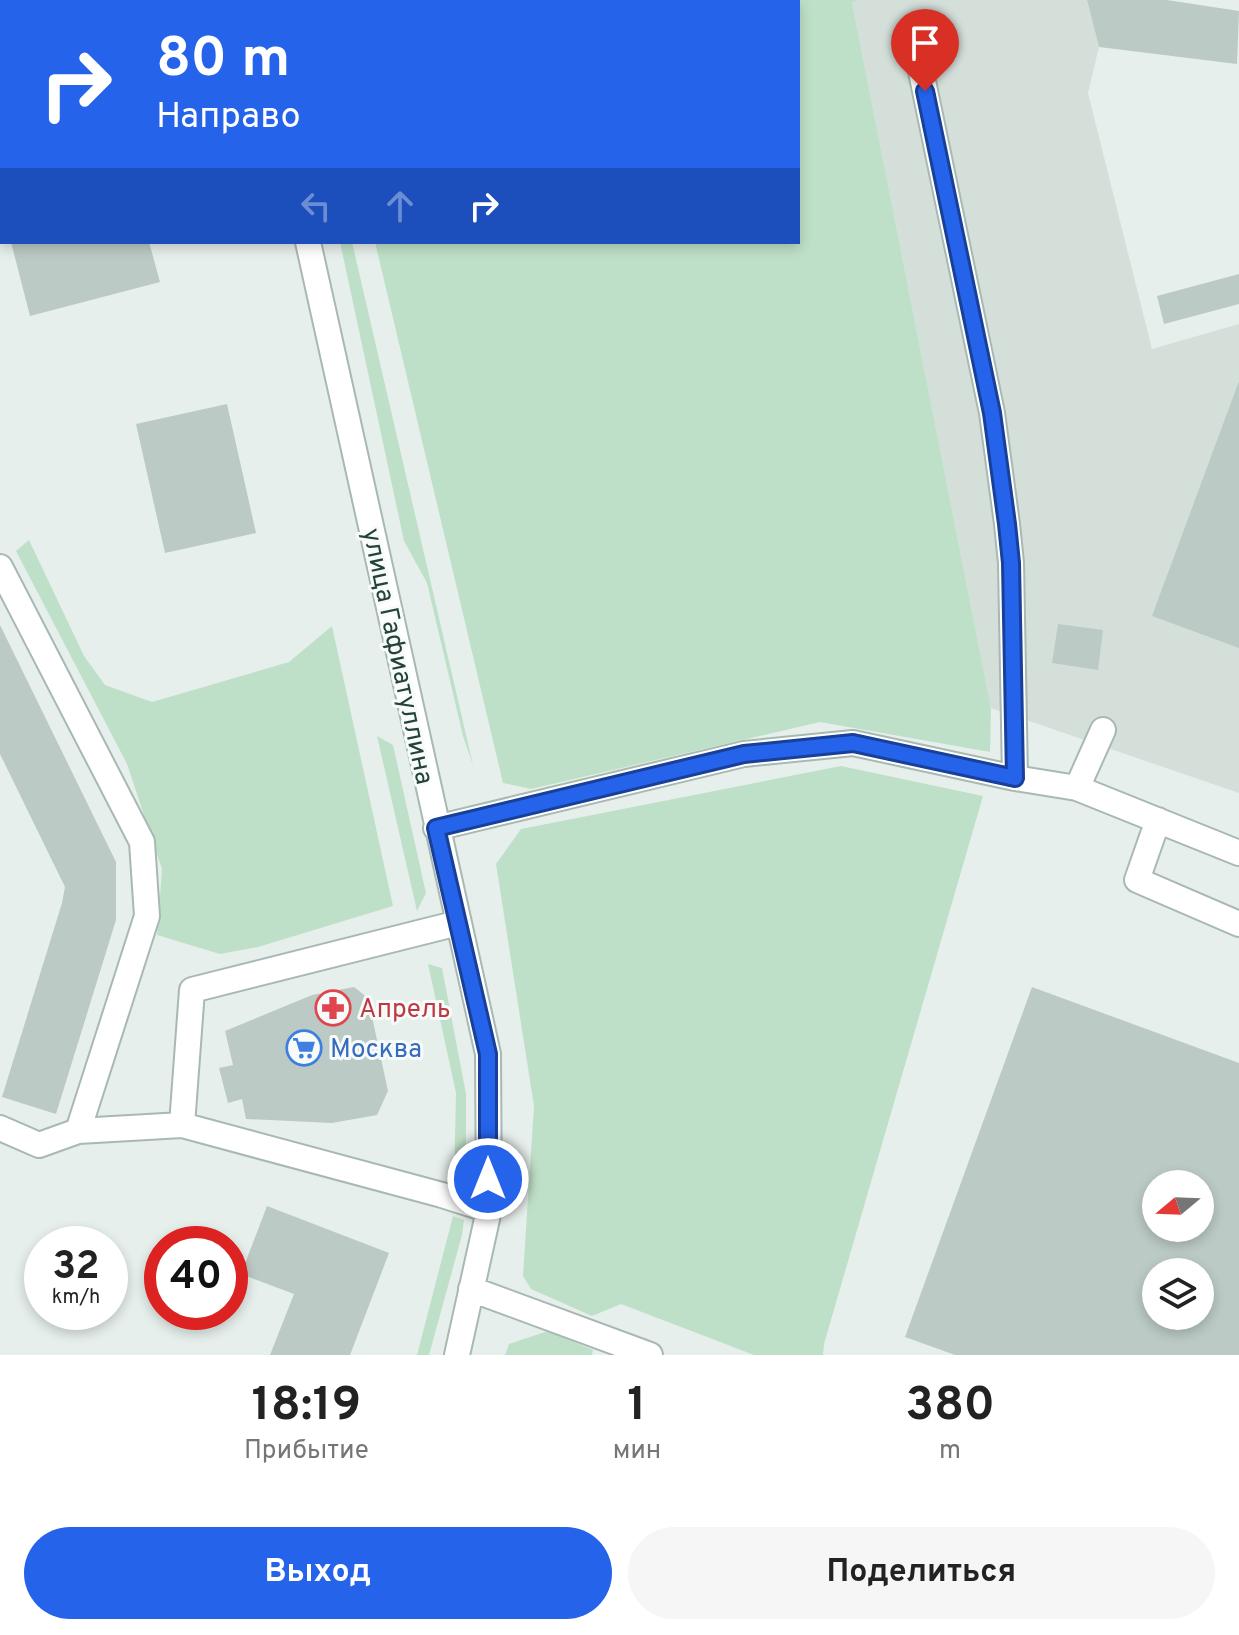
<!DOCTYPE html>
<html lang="ru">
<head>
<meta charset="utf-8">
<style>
  :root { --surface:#fff; --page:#f6f6f6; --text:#222; --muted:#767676; --accent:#2563eb }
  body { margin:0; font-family:Overpass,sans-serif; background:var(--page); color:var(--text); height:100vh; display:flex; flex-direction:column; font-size:30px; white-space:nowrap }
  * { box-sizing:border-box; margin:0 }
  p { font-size:26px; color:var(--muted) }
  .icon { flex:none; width:44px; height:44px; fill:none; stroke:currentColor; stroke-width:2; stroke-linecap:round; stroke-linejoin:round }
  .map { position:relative; height:1355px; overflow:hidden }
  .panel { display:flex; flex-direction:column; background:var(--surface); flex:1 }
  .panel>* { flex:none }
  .guide { position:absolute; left:0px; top:0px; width:800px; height:244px; box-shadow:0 4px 12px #0003; background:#2563eb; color:#fff; overflow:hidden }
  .needle { width:52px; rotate:251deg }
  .controls { position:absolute; left:1142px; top:1170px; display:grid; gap:16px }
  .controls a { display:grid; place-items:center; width:72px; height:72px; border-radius:50%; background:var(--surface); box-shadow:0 4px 12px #0003; font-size:40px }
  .speed { position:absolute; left:24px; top:1226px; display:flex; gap:16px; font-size:40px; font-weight:700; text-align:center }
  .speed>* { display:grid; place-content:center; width:104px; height:104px; border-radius:50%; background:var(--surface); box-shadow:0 4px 12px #0003; line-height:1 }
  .speed small { font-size:20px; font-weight:400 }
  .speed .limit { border:12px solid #d22; background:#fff; color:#111 }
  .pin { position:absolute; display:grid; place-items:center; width:68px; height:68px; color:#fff; margin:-82px -34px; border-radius:50% 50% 50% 0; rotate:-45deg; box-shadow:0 0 8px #0007 }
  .pin .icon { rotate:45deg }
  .me { position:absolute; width:88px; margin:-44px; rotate:0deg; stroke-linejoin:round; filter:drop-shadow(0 0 6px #0008) }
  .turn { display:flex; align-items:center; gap:28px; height:168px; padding:0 24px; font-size:36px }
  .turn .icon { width:104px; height:104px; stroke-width:2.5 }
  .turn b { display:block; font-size:56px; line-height:68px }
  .lanes { display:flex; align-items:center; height:76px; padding:0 24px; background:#0003; justify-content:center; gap:40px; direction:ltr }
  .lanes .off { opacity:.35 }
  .eta { display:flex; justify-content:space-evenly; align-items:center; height:136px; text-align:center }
  .eta b { font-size:48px; font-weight:700; line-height:56px }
  .cta { display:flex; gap:16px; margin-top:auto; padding:16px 24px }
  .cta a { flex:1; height:92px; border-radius:48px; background:var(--accent); color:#fff; font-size:32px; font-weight:700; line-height:92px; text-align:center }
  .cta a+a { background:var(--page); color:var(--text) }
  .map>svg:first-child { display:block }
</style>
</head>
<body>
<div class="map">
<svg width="1239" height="1355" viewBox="0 0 1239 1355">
  <rect width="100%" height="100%" fill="#e6efeb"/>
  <path fill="#d4dfda" d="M861 0H1087L1099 47 1088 93 1152 349 1239 324V793L991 708 852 2Z"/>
  <path fill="#bfe0c8" d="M652 0H860L852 2 991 708 990 752 820 722 531 789 503 783 375 242H798V2H644Z
    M340 242H352L473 765 463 736 427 583 404 541Z
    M29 540 84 656 105 685 152 702 289 662 332 626 393 906 258 947 220 954 157 935 162 869 127 764 16 551Z
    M377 736 393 745 426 893 417 911Z
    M841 766 983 796 824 1344 823 1355H754L621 1304 592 1316 531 1289 523 1276 534 1106 496 864 521 829Z
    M428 964 442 968 466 1094V1189L454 1184 456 1093Z
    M453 1216 464 1220 462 1235 429 1355H417Z
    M548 1331 593 1350 592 1355H505L509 1344Z"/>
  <path fill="#bbcac4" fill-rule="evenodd" d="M1087 0H1167L1239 11 1237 64 1099 47Z
    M11 242H149L160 282 30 316Z
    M1239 274V304L1164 324 1157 296Z
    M1239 381V648L1152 616Z
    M227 404 256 533 165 553 136 424Z
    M1058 624 1103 630 1098 670 1052 663Z
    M0 625 116 862V920L56 1114 2 1097 62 903 65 887 0 754Z
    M354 987 368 998 388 1091 377 1115 332 1123 246 1119 242 1099 228 1103 219 1068 233 1065 225 1031 312 995Z
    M1032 987 1239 1063V1355H955L905 1337ZM1156 1184H1200V1228H1156ZM1156 1272H1200V1316H1156Z
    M267 1206 389 1253 350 1355H270L294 1294 241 1274Z"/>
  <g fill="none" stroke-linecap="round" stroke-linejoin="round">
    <defs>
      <path id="minor" d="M256 0 257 2
        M545 2 553 0
        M919 62 992 413 1007 524 1011 563 1015 778
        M0 132H2
        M308 242 488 1054 489 1210 457 1355
        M0 567 142 842 147 916 78 1131 39 1145 0 1128
        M1077 788 1103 730
        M1158 820 1137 880 1239 924
        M436 828 744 754 853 743 1015 778 1077 788 1239 853
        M458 923 192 990 182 1125 442 1195 489 1210
        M78 1131 182 1125
        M471 1289 650 1355"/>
    </defs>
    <use href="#minor" stroke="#a8b8b2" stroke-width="28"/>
    <use href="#minor" stroke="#fff" stroke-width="24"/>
  </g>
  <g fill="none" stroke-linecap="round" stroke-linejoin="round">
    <defs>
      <path id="route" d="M488 1179V1054L436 828 744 754 853 743 1015 778 1011 563 1007 524 992 413 925 91"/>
    </defs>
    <use href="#route" stroke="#184099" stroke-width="20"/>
    <use href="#route" stroke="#2563eb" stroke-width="14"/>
  </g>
  <defs>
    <symbol id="pharmacy-ring" viewBox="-11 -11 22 22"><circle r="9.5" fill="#f7fbf9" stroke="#e0444e" stroke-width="1.5"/><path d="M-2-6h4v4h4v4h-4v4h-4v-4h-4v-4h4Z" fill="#e0444e"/></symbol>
    <symbol id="supermarket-ring" viewBox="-11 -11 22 22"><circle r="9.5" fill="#f7fbf9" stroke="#3f7fe0" stroke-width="1.5"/><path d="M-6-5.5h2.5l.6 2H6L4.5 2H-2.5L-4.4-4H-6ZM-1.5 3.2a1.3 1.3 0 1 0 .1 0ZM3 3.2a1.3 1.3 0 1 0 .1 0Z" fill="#3f7fe0"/></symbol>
  </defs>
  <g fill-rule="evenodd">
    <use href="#pharmacy-ring" x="313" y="988" width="40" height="40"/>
    <use href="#supermarket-ring" x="284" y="1028" width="40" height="40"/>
  </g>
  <g text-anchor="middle" stroke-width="6" stroke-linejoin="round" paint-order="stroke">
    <g font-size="26" fill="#24423a" stroke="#f7fbf9">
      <text transform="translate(399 656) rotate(78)" y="9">улица Гафиатуллина</text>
    </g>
    <g font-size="26" fill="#be3a42" stroke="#f7fbf9" text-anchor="start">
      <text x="359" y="1017">Апрель</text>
    </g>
    <g font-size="26" fill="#366cbe" stroke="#f7fbf9" text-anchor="start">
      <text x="330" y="1057">Москва</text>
    </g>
  </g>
</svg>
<div class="controls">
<a><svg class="needle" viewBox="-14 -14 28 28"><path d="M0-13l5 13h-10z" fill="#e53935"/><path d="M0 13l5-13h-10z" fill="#767676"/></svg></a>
<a><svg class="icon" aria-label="layers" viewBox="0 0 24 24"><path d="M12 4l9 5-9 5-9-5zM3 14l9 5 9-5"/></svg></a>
</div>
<div class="speed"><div>32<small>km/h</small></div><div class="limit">40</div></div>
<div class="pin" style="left:925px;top:91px;background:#d93025"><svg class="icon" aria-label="arrive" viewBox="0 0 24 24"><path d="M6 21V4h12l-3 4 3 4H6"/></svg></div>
<svg class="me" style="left:488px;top:1179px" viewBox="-20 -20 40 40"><circle r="17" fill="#2563eb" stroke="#fff" stroke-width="3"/><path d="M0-11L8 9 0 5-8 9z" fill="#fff"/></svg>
<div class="guide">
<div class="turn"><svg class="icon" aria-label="right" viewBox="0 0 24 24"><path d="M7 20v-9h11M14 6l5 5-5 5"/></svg><div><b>80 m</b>Направо</div></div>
<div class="lanes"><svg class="icon off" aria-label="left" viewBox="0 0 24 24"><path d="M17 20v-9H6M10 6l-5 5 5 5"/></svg><svg class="icon off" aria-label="ahead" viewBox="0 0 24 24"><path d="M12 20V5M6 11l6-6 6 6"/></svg><svg class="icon" aria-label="right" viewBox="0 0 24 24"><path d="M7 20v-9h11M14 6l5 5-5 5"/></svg></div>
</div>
</div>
<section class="panel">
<div class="eta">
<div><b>18:19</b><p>Прибытие</p></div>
<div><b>1</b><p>мин</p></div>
<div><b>380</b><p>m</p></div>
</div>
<div class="cta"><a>Выход</a><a>Поделиться</a></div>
</section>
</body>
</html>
